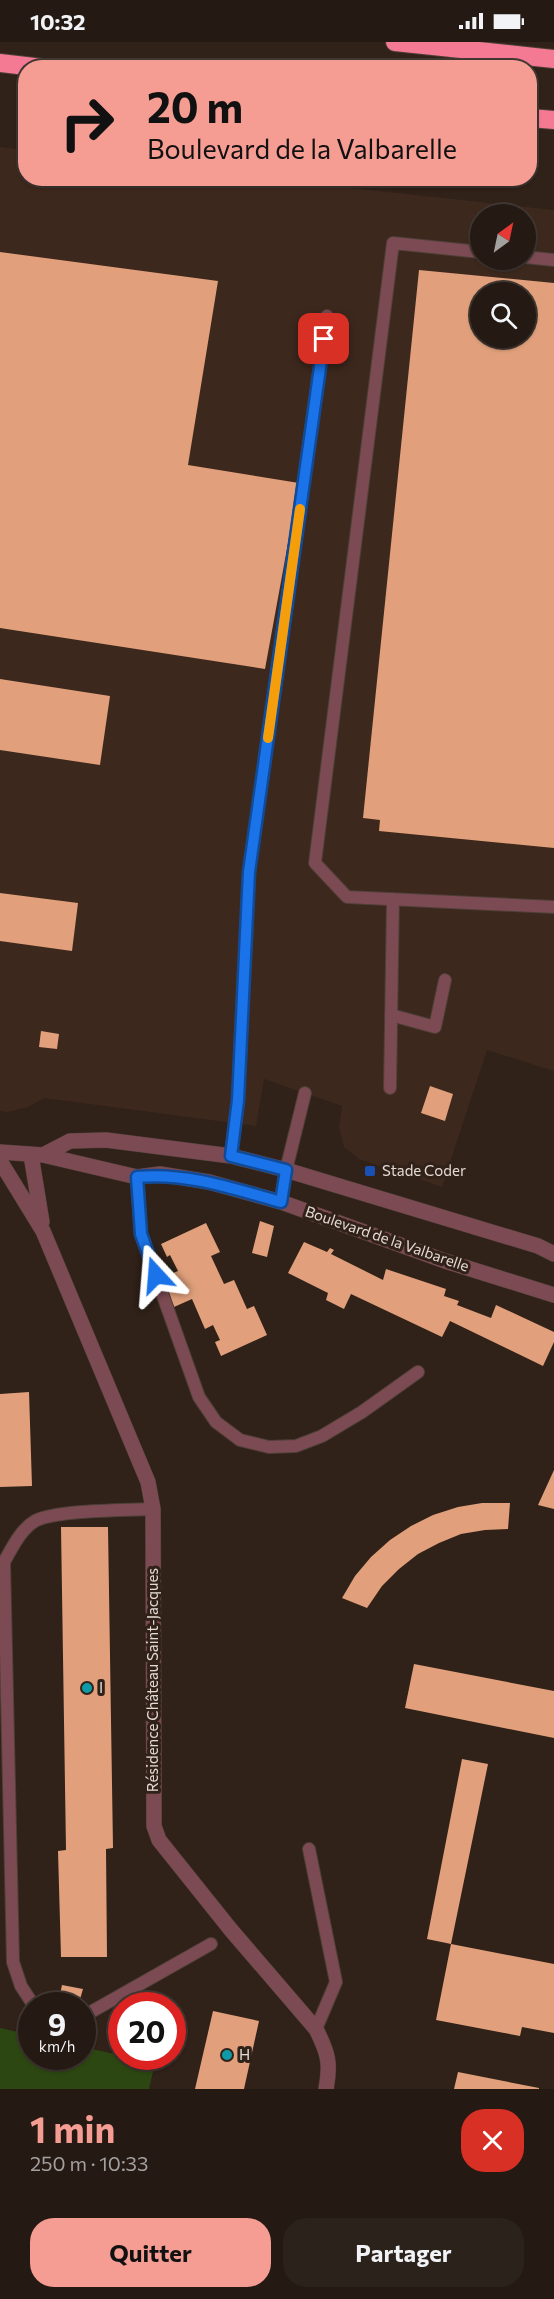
<!DOCTYPE html>
<html lang="fr">
<head>
<meta charset="utf-8">
<style>
  :root { --surface:#241913; --page:#2c221c; --text:#f1f3f6; --muted:#a3a0a0; --line:#413833; --accent:#f59c93 }
  body { margin:0; font-family:Commissioner,sans-serif; background:var(--page); color:var(--text); height:100vh; display:flex; flex-direction:column; font-size:22px; white-space:nowrap }
  * { box-sizing:border-box; margin:0 }
  p { font-size:20px; color:var(--muted) }
  .icon { flex:none; width:33px; height:33px; fill:none; stroke:currentColor; stroke-width:2; stroke-linecap:round; stroke-linejoin:round }
  .map { position:relative; height:2047px; overflow:hidden }
  .sheet { display:flex; flex-direction:column; background:var(--surface); flex:1 }
  .sheet>* { flex:none }
  .top-card { position:absolute; left:18px; top:18px; width:519px; height:126px; border-radius:24px; box-shadow:0 2px 4px #0004,0 0 0 2px var(--line); background:#f59c93; color:#111; overflow:hidden }
  .needle { width:39px; rotate:33deg }
  .tools { position:absolute; left:470px; top:162px; display:grid; gap:12px }
  .tools a { display:grid; place-items:center; width:66px; height:66px; border-radius:50%; background:var(--surface); box-shadow:0 2px 4px #0004,0 0 0 2px var(--line); font-size:30px }
  .speed { position:absolute; left:18px; top:1950px; display:flex; gap:12px; font-size:30px; font-weight:700; text-align:center }
  .speed>* { display:grid; place-content:center; width:78px; height:78px; border-radius:50%; background:var(--surface); box-shadow:0 2px 4px #0004,0 0 0 2px var(--line); line-height:1 }
  .speed small { font-size:15px; font-weight:400 }
  .speed .limit { border:9px solid #d22; background:#fff; color:#111 }
  .pin { position:absolute; display:grid; place-items:center; width:51px; height:51px; color:#fff; margin:-26px; border-radius:12px; box-shadow:0 3px 9px #0006 }
  .me { position:absolute; width:66px; margin:-33px; rotate:341deg; stroke-linejoin:round; filter:drop-shadow(0 0 4px #0008) }
  .turn { display:flex; align-items:center; gap:21px; height:126px; padding:0 30px; font-size:27px }
  .turn .icon { width:78px; height:78px; stroke-width:2.5 }
  .turn b { display:block; font-size:42px; line-height:51px }
  .round { display:grid; place-items:center; flex:none; width:63px; height:63px; border-radius:24px; background:var(--page) }
  .summary { display:flex; align-items:center; justify-content:space-between; height:102px; padding:0 30px }
  h1 { font-size:36px; font-weight:700; line-height:45px; color:var(--accent) }
  .action { display:flex; gap:12px; margin-top:auto; padding:12px 30px }
  .action a { flex:1; height:69px; border-radius:24px; background:var(--accent); color:#111; font-size:24px; font-weight:700; line-height:69px; text-align:center }
  .action a+a { background:var(--page); color:var(--text) }
  .status { display:flex; justify-content:space-between; align-items:center; height:42px; padding:0 30px; background:var(--surface); direction:ltr }
  .status svg { height:16px; fill:currentColor }
  .map>svg:first-child { display:block }
</style>
</head>
<body>
<div class="status"><b>10:32</b><svg viewBox="0 0 49 12"><path d="M0 12V9h3v3zM5 12V6h3v6zM10 12V3h3v9zM15 12V0h3v12zM26 1h20v11H26zM47 4h2v5h-2z"/></svg></div>
<div class="map">
<svg width="554" height="2047" viewBox="0 0 554 2047">
  <rect width="100%" height="100%" fill="#302119"/>
  <path fill="#3d281d" fill-rule="evenodd" d="M0 105 25 108 26 136 269 137 554 168V1029L487 1008 442 1145 359 1117 344 1105 339 1085 342 1064 264 1037 256 1084 44 1056 28 1065 7 1070 0 1069ZM480 172H525V218H480ZM480 250H525V296H480Z"/>
  <path fill="#2d4712" d="M0 1986 31 1993 32 2014H82L83 2005 155 2021 149 2047H0Z"/>
  <path fill="#e1a07b" fill-rule="evenodd" d="M0 210 218 239 188 423 299 441 265 627 0 586Z
    M419 228 554 241V806L379 789 380 778 363 776ZM480 250H525V296H480Z
    M0 637 110 654 100 723 0 708Z
    M0 851 78 861 72 909 0 899Z
    M41 989 59 992 57 1007 39 1005Z
    M430 1044 453 1052 445 1079 421 1071Z
    M260 1179 274 1184 267 1215 252 1211Z
    M206 1181 220 1210 211 1214 224 1242 234 1238 247 1267 254 1264 267 1293 221 1314 215 1300 220 1298 213 1283 205 1287 192 1257 174 1265 161 1236 178 1229 170 1213 167 1215 161 1202Z
    M304 1200 327 1210 330 1206 334 1208 331 1212 383 1238 386 1227 446 1247 444 1254 459 1259 457 1263 491 1276 496 1263 554 1290V1300L543 1324 450 1279 442 1295 351 1252 344 1267 326 1258 328 1251 288 1231Z
    M29 1350 32 1444 0 1445V1352Z
    M554 1428V1467L538 1463Z
    M482 1461H510L508 1487 485 1488 461 1492 439 1501 418 1512 399 1527 382 1544 367 1566 342 1556 355 1534 371 1515 390 1498 411 1484 433 1473 458 1465Z
    M61 1485H108L113 1806 106 1807 107 1915H61L58 1809 66 1808Z
    M414 1622 554 1649V1696L405 1666Z
    M462 1717 488 1722 451 1902 427 1897Z
    M451 1902 554 1922V1991L522 1985 520 1994 436 1978Z
    M62 1943 83 1947 78 1964 58 1962Z
    M213 1969 259 1979 244 2047H195Z
    M458 2030 539 2046V2047H454Z"/>
  <g fill="none" stroke-linecap="round" stroke-linejoin="round">
    <defs>
      <path id="service" d="M480 210 393 201 315 821 347 855 554 865
        M525 215 554 218
        M391 973 435 985 445 938
        M390 1046 393 857
        M231 1114 238 1058 249 830 327 274
        M137 1135 141 1192 199 1355 216 1380 240 1398 269 1405 296 1404 322 1394 362 1370 418 1330
        M281 1160 286 1128 305 1051
        M309 1807 336 1940 316 1987
        M34 1964 21 1944 13 1920 4 1520C12 1506 21 1487 35 1479 55 1468 127 1468 153 1467
        M82 1975 211 1902"/>
      <path id="minor" d="M31 1113 42 1180
        M0 1119 43 1189 148 1440 153 1467 154 1784 159 1798 231 1888 316 1987C328 2011 331 2021 326 2047"/>
      <path id="tertiary" d="M0 1110 43 1113 137 1135 160 1132 209 1140 281 1160 445 1219 554 1253
        M43 1113 70 1099 106 1098 231 1114 286 1128 538 1204 554 1212"/>
      <path id="motorway" d="M395 0 554 17
        M0 21 43 26
        M530 76 554 78"/>
    </defs>
    <use href="#service" stroke="#4d3f37" stroke-width="14"/>
    <use href="#minor" stroke="#4d3f37" stroke-width="16"/>
    <use href="#tertiary" stroke="#4d3f37" stroke-width="16"/>
    <use href="#motorway" stroke="#4d3f37" stroke-width="20"/>
    <use href="#service" stroke="#7c4a53" stroke-width="12"/>
    <use href="#minor" stroke="#7c4a53" stroke-width="15"/>
    <use href="#tertiary" stroke="#7c4a53" stroke-width="15"/>
    <use href="#motorway" stroke="#f47992" stroke-width="18"/>
  </g>
  <g fill="none" stroke-linecap="round" stroke-linejoin="round">
    <defs>
      <path id="route" d="M156 1233 141 1192 137 1135C186 1130 234 1147 281 1160L286 1128 231 1114 238 1058 249 830 324 297"/>
    </defs>
    <use href="#route" stroke="#114b97" stroke-width="15"/>
    <use href="#route" stroke="#1a73e8" stroke-width="10"/>
    <path stroke="#f59e0b" stroke-width="10" d="M268 696 300 467"/>
  </g>
  <rect fill="#1a4fb4" stroke="#302119" stroke-width="2" x="364" y="1123" width="12" height="12" rx="3"/>
  <g fill="#0f9aa8" stroke="#302119" stroke-width="2">
    <circle cx="87" cy="1646" r="6"/>
    <circle cx="227" cy="2013" r="6"/>
  </g>
  <g text-anchor="middle" stroke-width="6" stroke-linejoin="round" paint-order="stroke">
    <g font-size="15" fill="#e4dad4" stroke="#302119" text-anchor="start">
      <text x="382" y="1134">Stade Coder</text>
      <text x="99" y="1651">I</text>
      <text x="239" y="2018">H</text>
    </g>
    <g font-size="15" fill="#e4dad4" stroke="#302119">
      <text transform="translate(387 1197) rotate(19)" y="5">Boulevard de la Valbarelle</text>
      <text transform="translate(153 1638) rotate(-90)" y="5">Résidence Château Saint-Jacques</text>
    </g>
  </g>
</svg>
<div class="tools">
<a><svg class="needle" viewBox="-14 -14 28 28"><path d="M0-13l5 13h-10z" fill="#e53935"/><path d="M0 13l5-13h-10z" fill="#a3a0a0"/></svg></a>
<a><svg class="icon" aria-label="search" viewBox="0 0 24 24"><circle cx="10" cy="10" r="6"/><path d="M15 15l6 6"/></svg></a>
</div>
<div class="speed"><div>9<small>km/h</small></div><div class="limit">20</div></div>
<div class="pin" style="left:324px;top:297px;background:#d93025"><svg class="icon" aria-label="arrive" viewBox="0 0 24 24"><path d="M6 21V4h12l-3 4 3 4H6"/></svg></div>
<svg class="me" style="left:156px;top:1233px" viewBox="-20 -20 40 40"><path d="M0-17L14 15 0 8-14 15z" fill="#1a73e8" stroke="#fff" stroke-width="4"/></svg>
<div class="top-card">
<div class="turn"><svg class="icon" aria-label="right" viewBox="0 0 24 24"><path d="M7 20v-9h11M14 6l5 5-5 5"/></svg><div><b>20 m</b>Boulevard de la Valbarelle</div></div>
</div>
</div>
<section class="sheet">
<div class="summary"><div><h1>1 min</h1><p>250 m · 10:33</p></div><a class="round" style="background:#d93025;color:#fff"><svg class="icon" aria-label="close" viewBox="0 0 24 24"><path d="M6 6l12 12M18 6L6 18"/></svg></a></div>
<div class="action"><a>Quitter</a><a>Partager</a></div>
</section>
</body>
</html>
